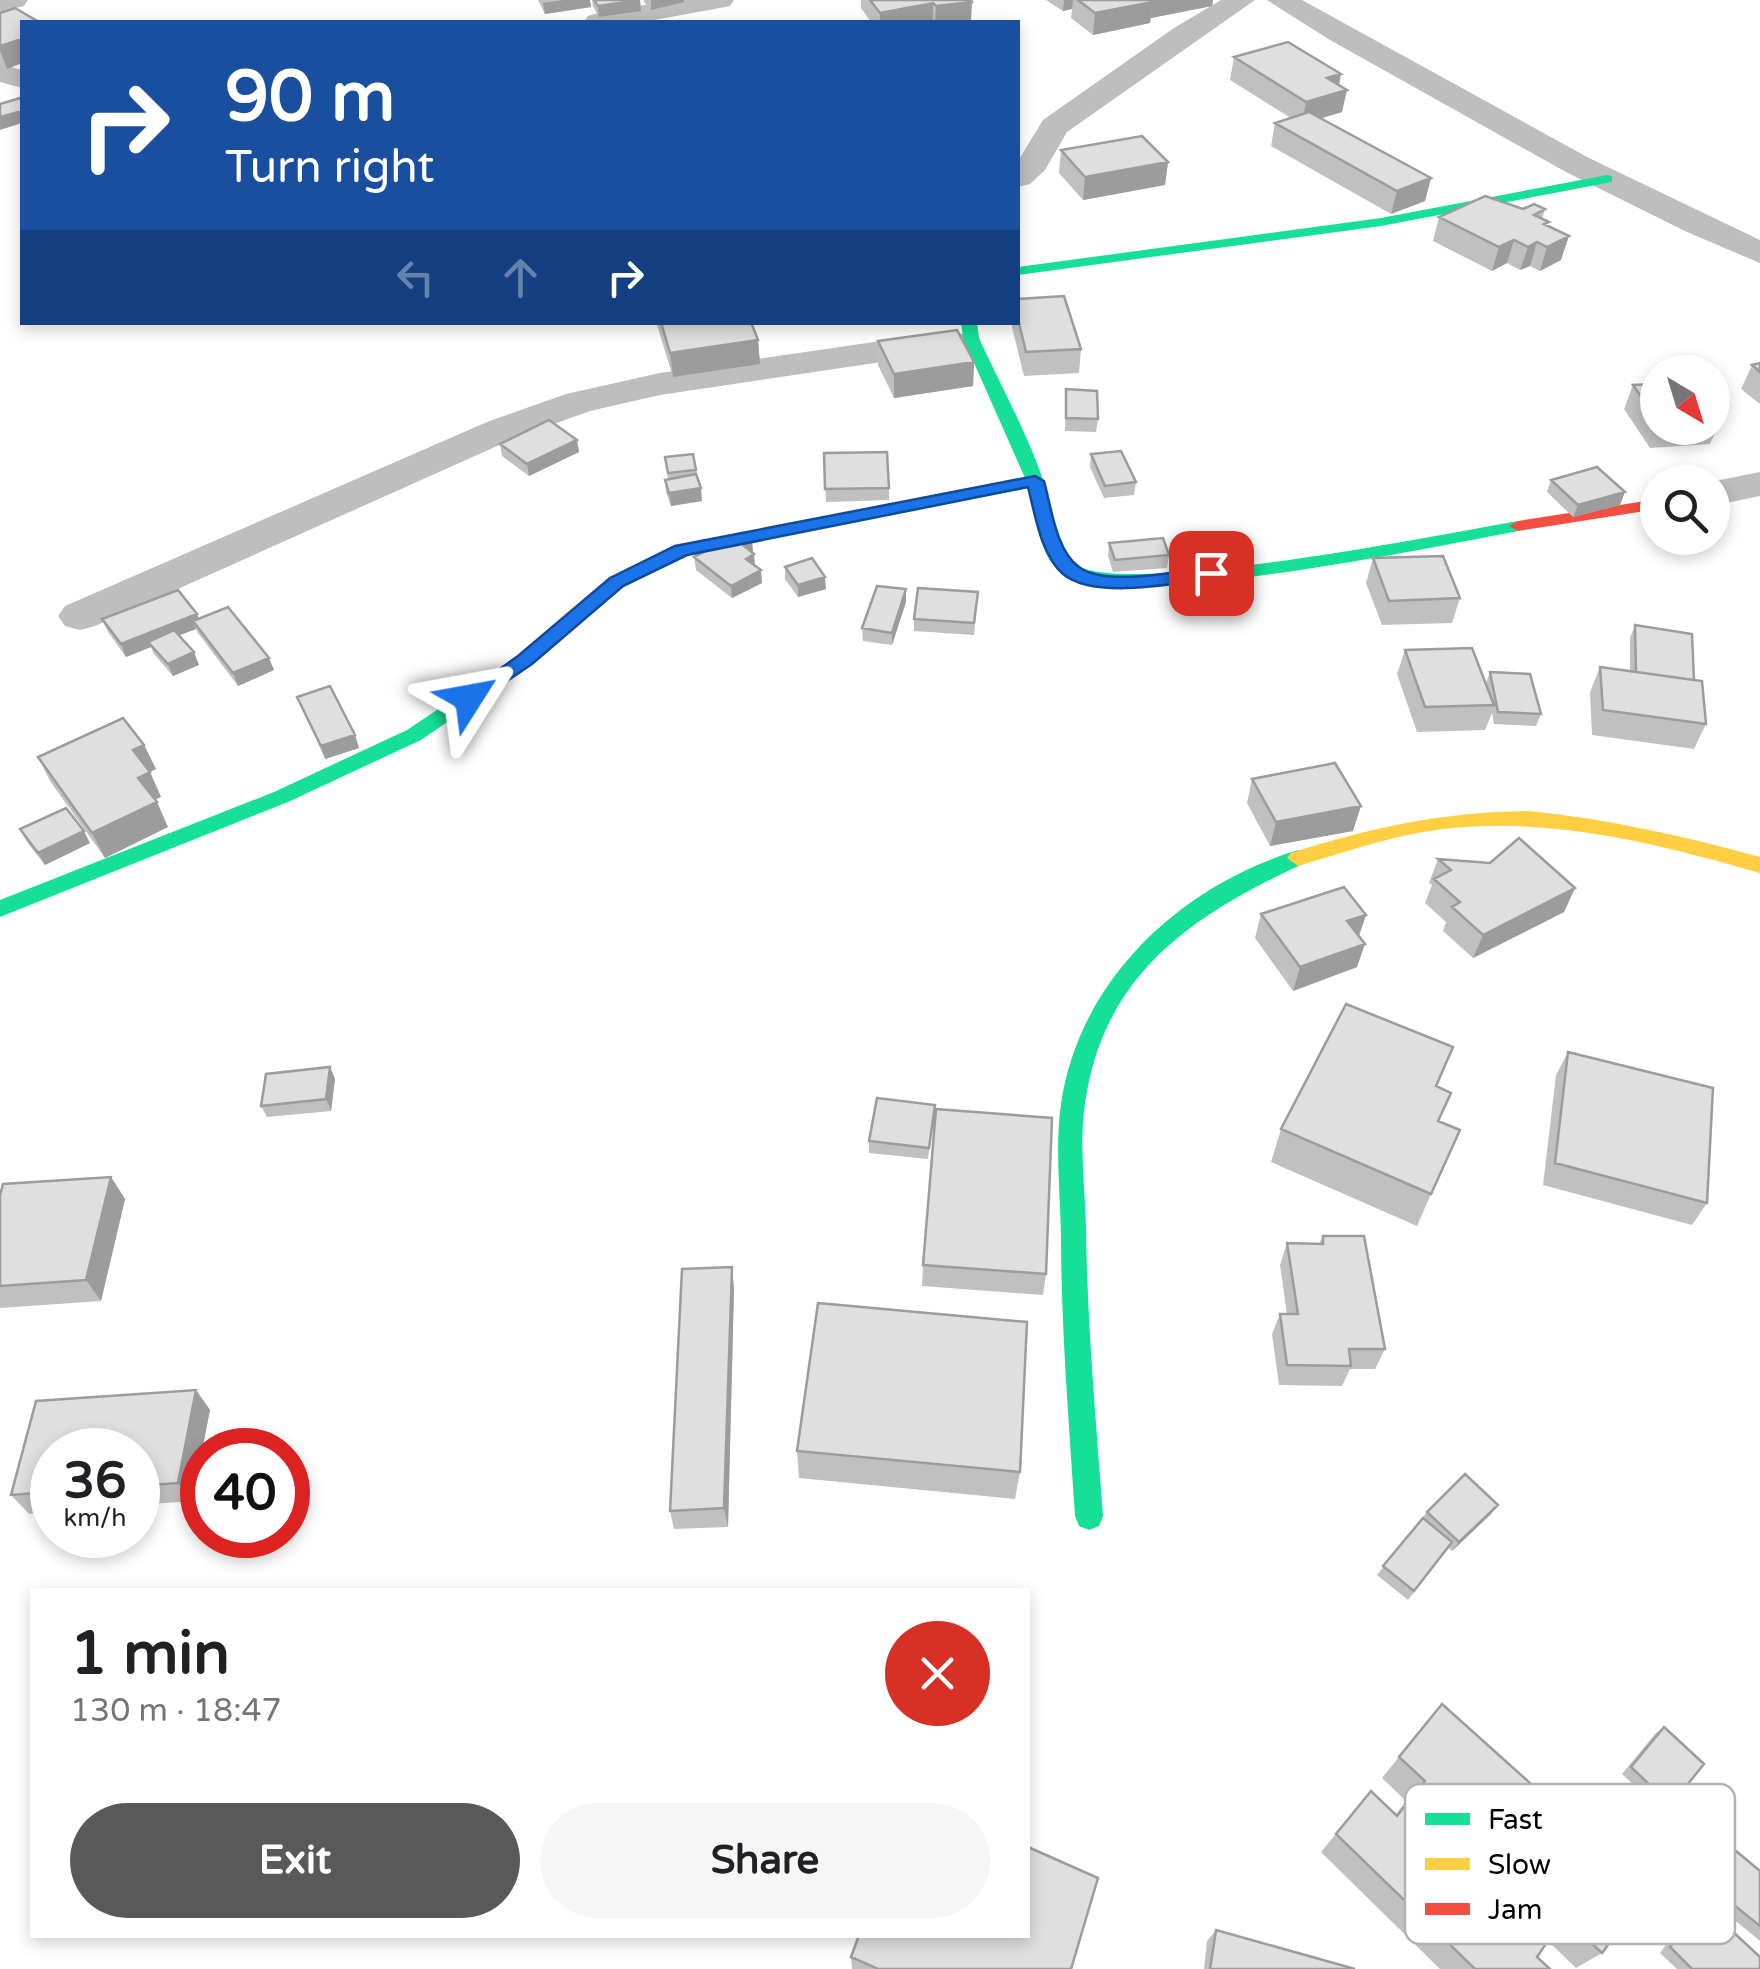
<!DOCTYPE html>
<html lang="en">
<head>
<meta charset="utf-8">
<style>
  :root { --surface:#fff; --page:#f6f6f6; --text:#202124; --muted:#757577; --accent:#595959 }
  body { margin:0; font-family:"Varela Round",sans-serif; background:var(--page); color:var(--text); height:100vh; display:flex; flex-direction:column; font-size:38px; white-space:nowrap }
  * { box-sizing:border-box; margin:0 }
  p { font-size:32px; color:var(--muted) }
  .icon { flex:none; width:55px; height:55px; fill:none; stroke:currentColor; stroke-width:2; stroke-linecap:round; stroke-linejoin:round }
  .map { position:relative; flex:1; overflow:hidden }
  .panel { position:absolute; left:30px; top:1588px; width:1000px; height:350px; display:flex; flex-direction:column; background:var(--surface); border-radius:0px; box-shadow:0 5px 15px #0003 }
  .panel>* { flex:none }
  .banner { position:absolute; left:20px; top:20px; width:1000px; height:305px; border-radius:0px; box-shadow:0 5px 15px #0003; background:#1a4fa0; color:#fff; overflow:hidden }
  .needle { width:65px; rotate:142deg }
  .buttons { position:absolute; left:1640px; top:355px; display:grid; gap:20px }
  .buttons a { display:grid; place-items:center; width:90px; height:90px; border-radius:50%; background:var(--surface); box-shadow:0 5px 15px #0003; font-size:50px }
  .speed { position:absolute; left:30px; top:1428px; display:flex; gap:20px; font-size:50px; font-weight:700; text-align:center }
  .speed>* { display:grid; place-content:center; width:130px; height:130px; border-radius:50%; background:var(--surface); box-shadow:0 5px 15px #0003; line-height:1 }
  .speed small { font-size:25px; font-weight:400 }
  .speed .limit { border:15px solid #d22; background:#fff; color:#111 }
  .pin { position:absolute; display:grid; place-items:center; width:85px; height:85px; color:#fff; margin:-42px; border-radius:20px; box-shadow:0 5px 15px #0006 }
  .me { position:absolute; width:110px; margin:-55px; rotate:56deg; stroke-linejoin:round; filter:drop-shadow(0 0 8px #0008) }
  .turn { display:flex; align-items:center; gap:35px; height:210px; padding:0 40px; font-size:45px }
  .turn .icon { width:130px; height:130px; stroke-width:2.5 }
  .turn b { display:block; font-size:70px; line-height:85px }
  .lanes { display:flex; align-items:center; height:95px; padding:0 40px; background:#0003; justify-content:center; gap:50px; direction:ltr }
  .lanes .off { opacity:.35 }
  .round { display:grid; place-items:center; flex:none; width:105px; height:105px; border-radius:52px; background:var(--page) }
  .head { display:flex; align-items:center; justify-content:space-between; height:170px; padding:0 40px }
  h1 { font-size:60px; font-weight:700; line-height:75px }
  .cta { display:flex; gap:20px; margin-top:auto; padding:20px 40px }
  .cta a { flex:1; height:115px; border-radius:60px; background:var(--accent); color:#fff; font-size:40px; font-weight:700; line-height:115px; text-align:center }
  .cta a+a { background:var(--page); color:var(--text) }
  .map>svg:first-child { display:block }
</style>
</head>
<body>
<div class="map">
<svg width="1760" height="1969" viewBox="0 0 1760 1969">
  <rect width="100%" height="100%" fill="#fff"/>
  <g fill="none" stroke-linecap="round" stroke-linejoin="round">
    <path fill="#bebebe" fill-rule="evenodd" d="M0 0H28L24 6 0 12Z
      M673 0H734L730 6 720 8 643 22H584L588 16 598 13Z
      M1221 0H1255L1067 132 1045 170 1030 184 1018 187V161L1043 120 1174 28Z
      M1267 0H1302L1589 158 1760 240V263L1687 232 1566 172 1330 40Z
      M0 64 22 70V88L0 82Z
      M950 331 963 334 968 342 963 350 660 395 590 411 515 438 95 626 80 630 65 626 58 616 65 606 487 422 566 394 660 373Z
      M1760 472V496L1712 506 1710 482Z"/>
    <path fill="#16e098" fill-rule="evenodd" d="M1607 175 1612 176V182L1381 226 1018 275V267L1381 218Z
      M961 322H977L979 338C1004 393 1036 448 1051 506 1055 524 1058 550 1073 563 1115 600 1450 533 1518 521L1527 526 1518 531C1442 545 1113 615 1061 572 1038 554 1035 513 1028 488L687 555 623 586 532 664 421 740 288 802 0 917V900L274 792 407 730 518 656 611 578 676 546 1025 478 963 338Z
      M1298 850 1305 853 1309 858 1305 863C1194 914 1103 973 1085 1104 1079 1144 1085 1186 1086 1226 1087 1323 1096 1419 1103 1516L1099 1526 1089 1530 1079 1526 1075 1516C1069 1422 1061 1328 1061 1234 1060 1191 1055 1146 1061 1104 1079 980 1180 886 1298 850Z"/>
    <path fill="#ffcf43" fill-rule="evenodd" d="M1529 811C1609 819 1683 836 1760 857V873C1648 841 1534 812 1417 833 1377 841 1338 854 1298 866L1287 858 1291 853C1373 827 1443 812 1529 811Z"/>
    <path fill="#f24e42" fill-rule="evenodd" d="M1658 499V509L1518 531 1509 526 1518 521Z"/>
  </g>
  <path fill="#c0c0c0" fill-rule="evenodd" d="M538 0H590L591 7 545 14Z
    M592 0H640L641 11 599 17 593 6Z
    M644 0H684V2L651 10 644 2Z
    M861 0H971V22H871L861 8Z
    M1046 0H1213L1212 6 1151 18 1150 23 1093 35 1071 18 1072 9 1063 11Z
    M0 13 22 22V63L7 69 0 64Z
    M1234 57 1339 85 1342 112 1321 118 1431 178 1425 201 1391 214 1271 146 1275 123 1291 118 1230 80Z
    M1061 150 1168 162 1165 185 1083 200 1059 173Z
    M1523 209H1545L1542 219 1547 226 1561 260 1540 271 1530 266 1520 270 1507 263 1492 271 1433 241 1439 217Z
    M1018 299 1081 349 1079 373 1024 376 1011 323 1018 322Z
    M656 322H751L758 340 760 364 673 377Z
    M878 341 974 362 973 386 894 398 878 365Z
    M1760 363V404L1741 389 1752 365Z
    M1658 384V428H1712V408L1721 420 1710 444 1650 448 1624 409 1633 385Z
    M1066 389 1098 419 1096 432 1065 431Z
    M577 440 579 452 529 476 502 456 500 444Z
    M824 453 889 488V500L826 502Z
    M693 454 702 501 671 506 666 492 665 480 668 479 665 457Z
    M1091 454 1136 482 1134 495 1104 498 1090 467Z
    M1551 480 1620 505 1573 517 1547 492Z
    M752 541 755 566 762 583 732 598 696 570 694 557Z
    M1109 543 1169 555 1167 568 1113 572 1108 556Z
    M1373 558 1460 598 1452 623 1382 625 1366 583Z
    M785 567 826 589 798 597 785 579Z
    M906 589V602L892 645 863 641 862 628Z
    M978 592 974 635 914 631V619Z
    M199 618 274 670 238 686 198 633 196 629 179 635 199 665 173 676 154 654 151 647 126 657 108 632 102 619Z
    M1635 625 1694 680 1706 724 1694 749 1592 735 1590 692 1600 667 1630 671V638Z
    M1405 650 1486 683 1490 672 1541 714 1536 726 1494 724 1492 713 1485 730 1417 732 1397 674Z
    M297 697 355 735 359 748 325 759Z
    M144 745 156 769 150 772 161 797 154 800 168 827 105 858 50 781 38 757Z
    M1252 779 1353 831 1270 846 1247 803Z
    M20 829 90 843 45 865 27 842Z
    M1438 859 1575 888 1564 912 1473 958 1443 931 1446 922 1425 903 1432 885 1429 883Z
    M1261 914 1366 915 1359 936 1357 967 1293 991 1255 938Z
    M1568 1052 1707 1203 1692 1225 1543 1185 1556 1075Z
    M330 1067 335 1079 331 1111 267 1117 261 1106Z
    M1451 1093 1439 1121 1431 1194 1417 1226 1271 1162 1281 1129Z
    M935 1105 928 1159 869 1153V1141Z
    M111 1177 125 1199 101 1301 0 1308V1195Z
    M1323 1236 1385 1349 1375 1369H1350L1342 1386 1279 1385 1272 1334 1280 1314H1287L1280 1265 1287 1243 1319 1244Z
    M923 1265 1046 1274 1043 1295 922 1286Z
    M734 1288 728 1527 674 1529 670 1511Z
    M196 1390 210 1410 192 1501 138 1505V1450H52V1512L29 1514 11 1495 36 1401Z
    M797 1451 1020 1472 1015 1499 799 1478Z
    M1427 1512 1491 1514 1452 1551 1449 1548 1408 1600 1377 1575Z
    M1442 1704 1602 1953 1576 1968 1548 1941 1537 1957 1550 1969H1440L1321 1852 1371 1791 1396 1814 1406 1801 1382 1778ZM1430 1822 1466 1857 1461 1864 1425 1829Z
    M1664 1727 1671 1805 1662 1811 1622 1774 1655 1734Z
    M1736 1851 1760 1871V1941L1703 1894 1725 1858Z
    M1702 1903 1760 1969H1677L1660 1953 1692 1909Z
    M1216 1930 1355 1969H1204L1207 1941Z
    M851 1957 1071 1969H852Z"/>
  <path fill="#9c9c9c" d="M563 0H590L591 7 545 14 543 3Z
    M640 0 641 11 599 17 598 6Z
    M651 0H684V2L651 10Z
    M1064 0H1073L1072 9 1063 11Z
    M1153 0H1213L1212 6 1151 18Z
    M972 2 971 22H935L936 6Z
    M1153 2 1150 23 1093 35 1095 13Z
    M933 3V22H880V13Z
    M22 39V63L7 69 0 51V46Z
    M1341 74 1338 92 1347 90 1342 112 1302 124 1306 102 1327 78Z
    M22 111V123L0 130V117Z
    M1168 162 1165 185 1083 200 1085 177Z
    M1431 178 1425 201 1391 214 1397 191Z
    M1569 236 1561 260 1540 271 1547 247Z
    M1514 240 1507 263 1492 271 1499 247Z
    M1537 242 1530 266 1520 270 1528 247Z
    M758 340 760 364 673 377 670 353Z
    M974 362 973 386 894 398V374Z
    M577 440 579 452 529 476 527 464Z
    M701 488 702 501 671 506 669 493Z
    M1625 492 1620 505 1573 517 1578 505Z
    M752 541 753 554 744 546Z
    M754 554 755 567 746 559Z
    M761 570 762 583 732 598 731 586Z
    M825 577 826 589 798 597V585Z
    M906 589V602L892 645V633Z
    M197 614 202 626 193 621 196 629 152 646 148 642 151 647 126 657 121 644Z
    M194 652 199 665 173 676 168 664Z
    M269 658 274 670 238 686 233 673Z
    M355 735 359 748 325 759 321 746Z
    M144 745 156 769 145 774 133 750Z
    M150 772 161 797 149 802 138 778Z
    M157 802 168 827 105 858 92 833Z
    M1361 806 1353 831 1270 846 1276 822Z
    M84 831 90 843 45 865 38 853Z
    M1575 888 1564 912 1473 958 1483 935Z
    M1366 915 1358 938 1347 921Z
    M1365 944 1357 967 1293 991 1300 967Z
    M330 1067 335 1079 331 1111 326 1099Z
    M111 1177 125 1199 101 1301 86 1280Z
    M732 1267 734 1288 728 1527 724 1508Z
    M196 1390 210 1410 192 1501 178 1483Z
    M1498 1505 1491 1514 1452 1551 1459 1542Z"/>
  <path fill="#dfdfdf" stroke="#9c9c9c" stroke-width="2.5" fill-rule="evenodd" d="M594 0H640L598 6Z
    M870 0H971L972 2 936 6 933 3 880 13Z
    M1078 0H1151L1153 2 1095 13Z
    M15 8 39 22H22V39L0 46V13Z
    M1288 42 1341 74 1327 78 1347 90 1306 102 1234 57Z
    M20 98 22 101V111L0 117V104Z
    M1309 112 1431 178 1397 191 1275 123Z
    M1142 136 1168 162 1085 177 1061 150Z
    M1485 196 1523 209 1534 204 1545 209 1534 215 1549 222 1544 224 1569 236 1547 247 1537 242 1528 247 1514 240 1499 247 1439 217Z
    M1064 296 1081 349 1026 352 1018 319V299Z
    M661 322H751L758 340 670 353Z
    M957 330 974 362 894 374 878 341Z
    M1760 363V372L1752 365Z
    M1658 384V421L1633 385Z
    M1066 389 1097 391 1098 419 1066 418Z
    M1712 408 1721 420 1712 421Z
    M549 420 577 440 527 464 500 444Z
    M1121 451 1136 482 1105 486 1091 454Z
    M887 452 889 488 825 489 824 453Z
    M693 454 696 470 668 473 665 457Z
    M1597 467 1625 492 1578 505 1551 480Z
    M696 474 701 488 669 493 665 480Z
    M742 533 752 541 744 546 754 554 746 559 761 570 731 586 694 557Z
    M1163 538 1169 555 1115 560 1109 543Z
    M1443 556 1460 598 1389 601 1373 558Z
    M812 558 825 577 798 585 785 567Z
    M877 586 906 589 892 633 862 628Z
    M918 588 978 592 974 623 914 619Z
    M178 590 197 614 121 644 102 619Z
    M228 607 269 658 233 673 193 621Z
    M1635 625 1692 634 1694 680 1636 672Z
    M174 630 194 652 168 664 148 642Z
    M1472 648 1494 705 1425 707 1405 650Z
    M1600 667 1702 681 1706 724 1603 710Z
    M1490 672 1530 674 1541 714 1498 712Z
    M330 686 355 735 321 746 297 697Z
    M123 718 144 745 133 750 150 772 138 778 157 802 92 833 38 757Z
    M1335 763 1361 806 1276 822 1252 779Z
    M66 808 84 831 38 853 20 829Z
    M1519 838 1575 888 1483 935 1452 907 1460 902 1434 879 1451 870 1438 859 1490 863Z
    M1344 887 1366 915 1347 921 1365 944 1300 967 1261 914Z
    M1346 1004 1453 1047 1436 1086 1451 1093 1438 1121 1460 1130 1431 1194 1281 1129Z
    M1568 1052 1713 1088 1707 1203 1555 1163Z
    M330 1067 326 1099 261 1106 266 1074Z
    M877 1098 935 1105 929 1148 869 1141Z
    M936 1109 1052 1118 1046 1274 923 1265Z
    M111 1177 86 1280 0 1286V1195L3 1184Z
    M1323 1236H1364L1385 1349H1349L1351 1366 1287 1365 1280 1314H1298L1287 1243 1323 1244Z
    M732 1267 724 1508 670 1511 682 1269Z
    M818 1303 1027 1322 1020 1472 797 1451Z
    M196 1390 178 1483 138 1486V1450H52V1492L11 1495 36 1401Z
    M1465 1474 1498 1505 1459 1542 1427 1512Z
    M1423 1518 1452 1542 1414 1591 1383 1566Z
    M1442 1704 1648 1889 1602 1953 1564 1917 1537 1957 1550 1969H1475L1336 1834 1371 1791 1397 1816 1425 1781 1399 1757ZM1446 1801 1487 1839 1465 1867 1425 1829Z
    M1664 1727 1704 1764 1671 1805 1631 1767Z
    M1028 1847 1098 1878 1071 1969H878L851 1957 859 1935H1028Z
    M1736 1851 1760 1871V1926L1713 1888Z
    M1702 1903 1760 1957V1969H1692L1670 1947Z
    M1216 1930 1355 1969H1210Z"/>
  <path fill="#1a73e8" stroke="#114b97" stroke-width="2.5" d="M1035 476 1044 481C1051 506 1056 551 1079 567 1105 587 1179 571 1211 567L1220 573 1211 579C1174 583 1094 600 1063 574 1041 555 1035 514 1028 487L687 555 623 586 532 664 476 702H462L459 698 518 656 610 578 675 546Z"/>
  <rect x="1405" y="1784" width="330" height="160" rx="15" fill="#fff" stroke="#b2b2b2" stroke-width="2.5"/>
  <rect x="1425" y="1813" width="45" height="12" fill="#16e098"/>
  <rect x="1425" y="1858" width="45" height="12" fill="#ffcf43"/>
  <rect x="1425" y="1903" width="45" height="12" fill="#f24e42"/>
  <g font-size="28" fill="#000">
    <text x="1488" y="1829">Fast</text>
    <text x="1488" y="1874">Slow</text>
    <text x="1488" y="1919">Jam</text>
  </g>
</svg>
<div class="buttons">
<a><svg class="needle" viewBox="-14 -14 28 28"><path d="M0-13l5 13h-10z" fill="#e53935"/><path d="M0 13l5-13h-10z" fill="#757577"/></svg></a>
<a><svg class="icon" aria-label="search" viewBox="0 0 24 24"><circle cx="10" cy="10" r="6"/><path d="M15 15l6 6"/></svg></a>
</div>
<div class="speed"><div>36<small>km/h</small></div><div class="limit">40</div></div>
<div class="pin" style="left:1211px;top:573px;background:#d93025"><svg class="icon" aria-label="arrive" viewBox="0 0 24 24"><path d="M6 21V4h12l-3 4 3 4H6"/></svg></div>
<svg class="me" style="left:469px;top:698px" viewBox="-20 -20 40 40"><path d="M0-17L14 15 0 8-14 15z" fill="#1a73e8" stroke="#fff" stroke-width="4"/></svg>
<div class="banner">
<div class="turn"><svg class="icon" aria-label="right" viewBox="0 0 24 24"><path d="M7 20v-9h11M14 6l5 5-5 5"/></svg><div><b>90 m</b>Turn right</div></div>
<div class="lanes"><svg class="icon off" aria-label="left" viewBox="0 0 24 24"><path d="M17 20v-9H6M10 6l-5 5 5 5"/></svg><svg class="icon off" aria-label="ahead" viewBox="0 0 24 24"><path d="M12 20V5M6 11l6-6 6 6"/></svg><svg class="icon" aria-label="right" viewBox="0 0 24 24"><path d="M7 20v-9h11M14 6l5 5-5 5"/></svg></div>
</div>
<section class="panel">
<div class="head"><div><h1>1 min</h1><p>130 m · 18:47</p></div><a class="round" style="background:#d93025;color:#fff"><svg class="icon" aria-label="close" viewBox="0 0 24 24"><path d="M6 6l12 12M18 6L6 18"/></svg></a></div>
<div class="cta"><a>Exit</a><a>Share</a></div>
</section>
</div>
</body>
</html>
